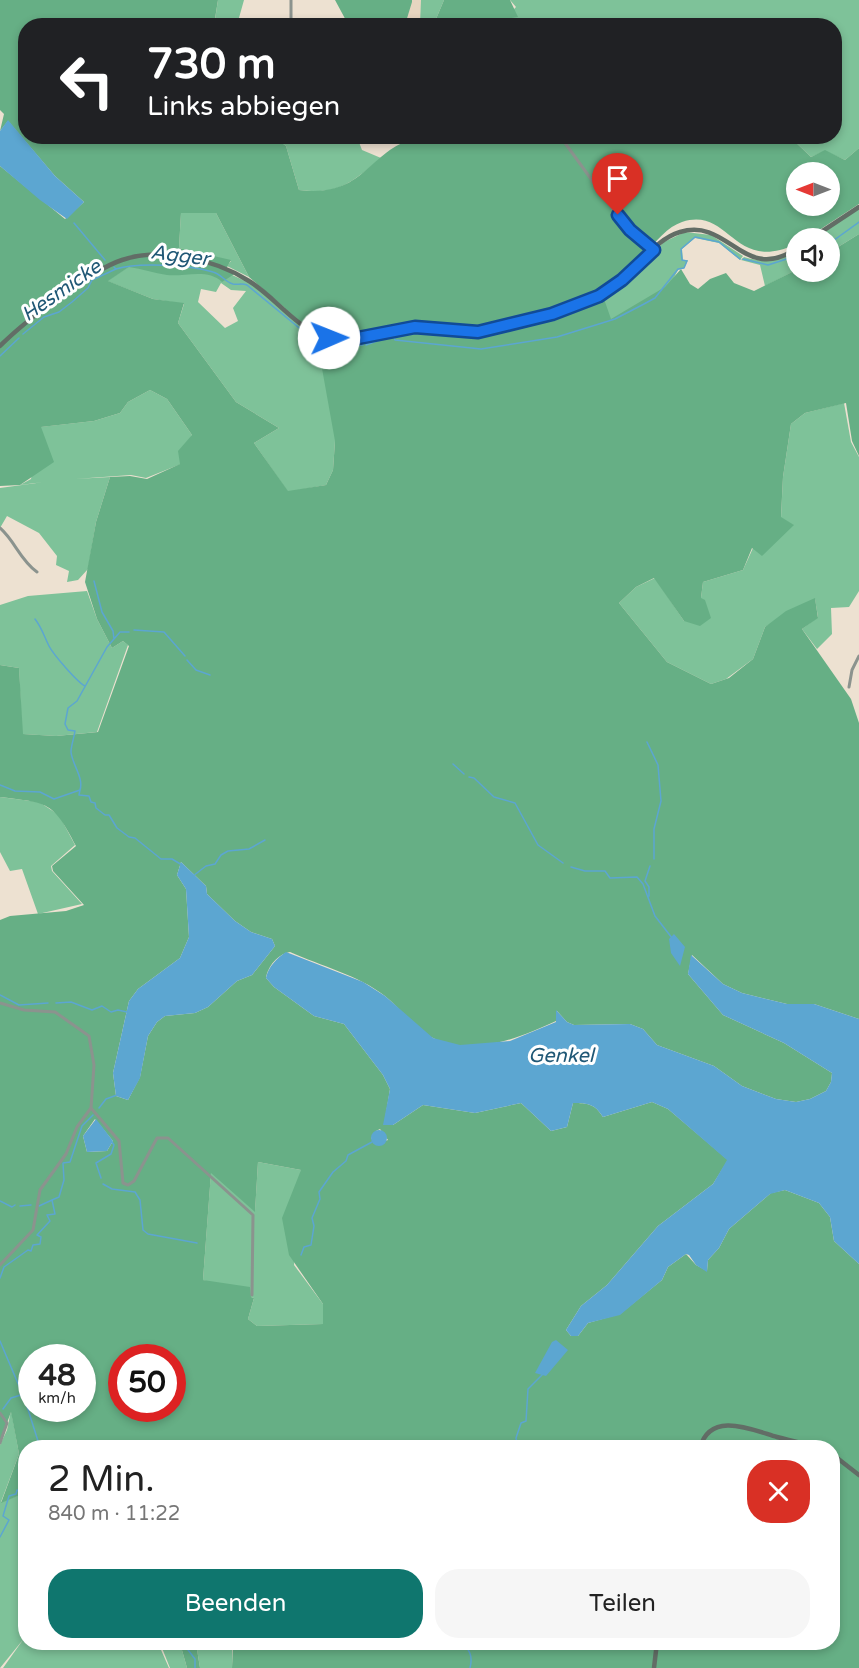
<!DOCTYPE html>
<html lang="de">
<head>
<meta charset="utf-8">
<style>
  :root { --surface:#fff; --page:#f6f6f6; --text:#222; --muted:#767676; --accent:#0f766e }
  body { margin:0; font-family:"Varela Round",sans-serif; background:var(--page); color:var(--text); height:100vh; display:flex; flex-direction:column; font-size:22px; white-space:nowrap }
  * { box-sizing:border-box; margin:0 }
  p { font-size:20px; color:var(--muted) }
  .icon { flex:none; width:33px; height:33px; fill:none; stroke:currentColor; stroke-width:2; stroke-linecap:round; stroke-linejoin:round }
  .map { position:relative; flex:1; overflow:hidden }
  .sheet { position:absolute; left:18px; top:1440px; width:822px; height:210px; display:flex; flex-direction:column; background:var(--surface); border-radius:24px; box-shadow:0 3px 9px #0003 }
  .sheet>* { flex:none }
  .top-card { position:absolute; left:18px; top:18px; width:824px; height:126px; border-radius:24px; box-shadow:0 3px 9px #0003; background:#202124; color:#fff; overflow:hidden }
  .needle { width:39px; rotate:270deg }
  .buttons { position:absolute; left:786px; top:162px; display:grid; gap:12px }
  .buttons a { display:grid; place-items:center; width:54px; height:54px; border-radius:50%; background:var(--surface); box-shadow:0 3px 9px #0003; font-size:30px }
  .speed { position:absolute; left:18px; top:1344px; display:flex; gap:12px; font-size:30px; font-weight:700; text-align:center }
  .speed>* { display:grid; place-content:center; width:78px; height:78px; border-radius:50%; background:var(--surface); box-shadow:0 3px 9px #0003; line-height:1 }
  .speed small { font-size:15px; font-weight:400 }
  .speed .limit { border:9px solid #d22; background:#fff; color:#111 }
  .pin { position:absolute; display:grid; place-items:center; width:51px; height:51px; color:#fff; margin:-62px -26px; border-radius:50% 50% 50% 0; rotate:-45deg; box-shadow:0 0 6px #0007 }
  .pin .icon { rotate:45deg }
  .me { position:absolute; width:66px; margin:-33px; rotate:89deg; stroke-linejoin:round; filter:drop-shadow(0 0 4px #0008) }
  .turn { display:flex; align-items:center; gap:21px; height:126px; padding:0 30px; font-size:27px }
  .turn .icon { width:78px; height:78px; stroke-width:2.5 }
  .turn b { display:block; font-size:42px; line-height:51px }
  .round { display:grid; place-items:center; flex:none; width:63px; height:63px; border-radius:24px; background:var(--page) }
  .overview { display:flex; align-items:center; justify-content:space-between; height:102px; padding:0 30px }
  h1 { font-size:36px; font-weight:600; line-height:45px }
  .cta { display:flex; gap:12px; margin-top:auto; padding:12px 30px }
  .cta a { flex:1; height:69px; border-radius:24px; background:var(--accent); color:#fff; font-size:24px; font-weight:600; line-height:69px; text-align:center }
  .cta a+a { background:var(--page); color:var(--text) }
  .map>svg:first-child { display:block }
</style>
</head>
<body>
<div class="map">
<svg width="859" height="1668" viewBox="0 0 859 1668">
  <rect width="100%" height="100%" fill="#ede1d1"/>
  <path fill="#e7d5c0" d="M412 0H421L420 23 418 25 405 26Z"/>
  <path fill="#7ec299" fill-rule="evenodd" d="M218 0H244L237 25 214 26Z
    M421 0H444L436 19 420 23Z
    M510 0H859V148L845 160 825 151 811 157 790 137 834 136V26H485L500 24 516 7Z
    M274 137H357L362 150 381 158C351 183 339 195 299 190L286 146Z
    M859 208V234L830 252V238H815Z
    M181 213H216L249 277 227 266 231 261 179 248Z
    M685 232 711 235 743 256 740 260 719 243 695 238 682 249 683 260H688L684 268 678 270 658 307 335 441 333 470 326 485 288 492 254 443 279 428 236 402 178 323 184 304 153 299 107 281 130 266 210 265 252 284 281 308 602 300 664 242ZM221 283 231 290 246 291 233 308 238 321 225 328 198 302 201 289 216 292Z
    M796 251V270L765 286 760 265 741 260 744 257C763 263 779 262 796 251Z
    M150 390 167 399 192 435 181 464 146 478 131 475 75 479 110 477 96 522 88 569 78 580 67 582 69 571 56 565 57 556 39 533 7 516 0 528V488L44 482 20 485 31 479 40 427 94 421 120 413 128 402Z
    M844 403 851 442 859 457V591L849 607 831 608 832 634 817 649 802 629 818 617 815 599 765 627 753 659 726 679 711 684 667 662 619 603 636 587 655 578 684 621 701 598 703 582 743 570 753 548 793 525 781 518 783 477 791 424 805 413Z
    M87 591 97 619 112 648 123 641 128 645 97 732 56 736 22 734 19 668 0 665V605L28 596Z
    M0 797 39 802 59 815 75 845 51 866 52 871 82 904 38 914 22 869 10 871 0 852Z
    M258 1162 301 1170 294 1265 323 1304V1324L257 1326 248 1319 254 1298 203 1280 211 1172 255 1211Z
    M11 1410 19 1454 1 1502 25 1493 26 1636 0 1668V1445L7 1430Z
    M25 1637 26 1642 158 1643 169 1668H3Z
    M160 1643H180L187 1668H170Z
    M196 1643H232V1668H200Z"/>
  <path fill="#66af85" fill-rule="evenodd" d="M0 0H218L214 25 26 26V136L274 137 286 146 299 190C368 198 366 149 420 137H790L811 157 825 150 845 160 859 148V204L807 238H796V244C733 274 730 206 682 222 660 229 641 263 622 279 615 284 606 288 598 292L623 281 637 268 623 288 604 299 611 319 665 287 681 269 690 284 698 289 710 279 726 273 734 283 754 291 796 270 830 272V252L859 234V456L852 441 846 403 805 413 791 424 783 477 781 517 794 525 762 556 752 548 743 570 703 582 701 598 705 600 711 618 700 626 684 621 654 578 636 587 619 603 667 662 711 684 729 678 753 659 765 627 786 611 815 598 818 618 802 629 851 699 859 723V1019L814 1004H787L742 993 723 984 692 955 688 974 723 1015 784 1043 832 1073 831 1082 826 1091 810 1099 796 1102 776 1099 742 1086 714 1066 657 1045 643 1029 630 1024 574 1025 567 1022 557 1011 556 1021C521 1037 472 1058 433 1038 415 1029 401 1009 385 996 358 975 321 966 290 952 278 954 268 966 266 978L274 987 314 1016 344 1024 383 1075 390 1089 384 1125H393L423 1105 475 1113 521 1103 551 1131 567 1127 573 1103C588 1103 595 1104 603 1117L652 1102 668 1109 728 1160 713 1184 658 1226 607 1285 581 1306 566 1330 571 1336H578L588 1323 620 1314 662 1280 668 1267 686 1254 696 1265 707 1271 708 1260 719 1248 729 1229 771 1193 785 1190 819 1203 830 1217 834 1241 859 1264V1668H232L233 1642H832V1448H26L25 1493 1 1503 19 1454 11 1412 0 1442V920L10 916 66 911 84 905 53 871 52 866 76 846C53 801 48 803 0 797V665L19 668 23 734 56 736 98 732 129 646 123 641 112 648 97 619 85 582 96 522 110 477 130 476 147 479 180 464 178 451 192 435 167 399 150 390 128 402 120 413 94 421 41 427 54 462 20 485 0 486V166L65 219 84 202 55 176 8 121 0 131 4 114 0 110ZM796 172H830V206H796ZM181 213H216L249 277 316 335 335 441 333 470 326 485 288 491 254 443 279 428 236 402 178 323 184 303 153 299 108 281 129 267C142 269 154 273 167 275 184 277 208 268 222 282L236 273 226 269 231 260 179 248ZM181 862 206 886 207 894 235 921 251 932 272 939 275 946 252 975 237 981 208 1007 195 1013 165 1016 157 1022 148 1036 140 1077 128 1100 116 1096 113 1073 129 1001 138 989 180 958 189 937 186 889 177 875ZM95 1119 113 1141 107 1151 87 1152 83 1136ZM380 1129 388 1140 376 1144 371 1138 376 1131ZM258 1162 301 1170 282 1218 289 1255 323 1304V1324L257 1326 248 1319 254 1298 251 1297 250 1287 203 1280 211 1173 255 1212ZM32 1358H82V1408H32ZM122 1358H172V1408H122Z
    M335 0H412V2L405 25 349 26Z
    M444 0H510L518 17 504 19 500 24C478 26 459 28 439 18L436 20 438 25H418L420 23 436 19Z
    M180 1643H196L200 1668H187Z"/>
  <path fill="#5ca6d1" d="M8 120 55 176 84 202 67 219 40 200 0 166V131Z
    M181 862 206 886 207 894 235 921 251 932 272 939 275 946 252 975 237 981 208 1007 195 1013 165 1016 157 1022 148 1036 140 1078 128 1100 116 1096 113 1073 129 1001 138 989 180 958 189 937 186 889 177 875Z
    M674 934 685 947 680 966 671 953 669 939Z
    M286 952 363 982 385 996 433 1038 460 1045 510 1041 556 1022V1010L567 1022 574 1025 630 1024 643 1029 657 1045 714 1066 742 1086 776 1099 796 1102 810 1099 826 1091 831 1082 832 1073 784 1043 723 1015 688 974 691 955 723 984 742 993 787 1004H814L859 1019V1264L834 1241 830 1217 819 1203 785 1190 770 1194 729 1229 719 1248 708 1260 707 1272 696 1265 689 1255 686 1254 668 1267 662 1280 620 1315 588 1323 578 1336H571L566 1330 581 1306 607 1285 658 1226 713 1184 727 1160 668 1109 652 1102 603 1117C595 1104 588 1103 573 1103L567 1127 551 1131 521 1103 475 1113 423 1105 393 1125H383L390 1089 383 1075 344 1024 314 1016 274 987 266 978C268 967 277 958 286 952Z
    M96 1119 113 1141 107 1151 87 1152 83 1136Z
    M371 1138a8 8 0 1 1 16 0a8 8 0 1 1-16 0Z
    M556 1340 568 1350 546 1376 535 1373 552 1342Z"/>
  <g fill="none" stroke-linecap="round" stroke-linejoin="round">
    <path stroke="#5ca6d1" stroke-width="1.5" d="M74 223 105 260
      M830 243 859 222
      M743 259 768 265 796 256
      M114 267 116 269C138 262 190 265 213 272 221 274 225 282 233 284 238 285 242 283 247 285L315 341 327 345H363
      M23 334 44 317 59 312 72 302 88 288 92 280 116 269
      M366 345 393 335 395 340 481 349 557 337 615 319 644 304 655 298 678 269 684 268 687 261 682 260 681 249 695 237 719 242 740 259
      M0 356 19 338
      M94 581 102 612 113 631 114 639
      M35 619C42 628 44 636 49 646 53 654 77 682 85 686
      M134 630 164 632 185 656
      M187 660 196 670 210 675
      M647 742 658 765 661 801 654 829V859
      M453 764 464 774
      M469 777 474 778 494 797 515 803 538 845 563 863
      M0 785 15 791 40 792 54 799 80 790 79 795 89 796 91 802 95 803 96 808 105 815H109L117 828 129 837 135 838 161 859H172L182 865
      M80 790C84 778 72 764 71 752 71 746 74 738 75 731L68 730 65 724 68 708 77 701 107 647 120 632H129
      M571 867 585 871H605L610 878 637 877 643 884 655 916 672 938
      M193 876 206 866 215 864 221 855 228 851 249 849 265 840
      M649 896V887L645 881 650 866
      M0 995 19 1005 48 1003
      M56 1003 71 1002 92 1010 102 1006 111 1012 118 1010 127 1012
      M99 1108 106 1099 117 1095
      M101 1178 96 1163 111 1154 114 1145 112 1142
      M103 1184 112 1189 135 1192 140 1200 143 1230 148 1234 197 1243
      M0 1201 12 1207 15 1205
      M20 1206 31 1205
      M39 1206 52 1200
      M301 1255 304 1247 311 1245 314 1226 312 1218 320 1199 319 1192 333 1172 346 1161 348 1155 372 1142
      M0 1278 4 1267 28 1250 31 1251 33 1245 40 1244 41 1237 37 1235 50 1221 47 1215 55 1214 52 1200 59 1197 64 1180 63 1163 70 1162 82 1126 93 1115
      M0 1341 25 1400 38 1441 34 1445 43 1448
      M3 1409 11 1398 21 1395
      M518 1448 516 1438 521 1423 526 1421 528 1389 544 1373
      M0 1537 9 1520 3 1516 9 1496 16 1494 17 1490 21 1492 26 1486
      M182 1642 195 1659V1668
      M461 1642C470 1650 473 1656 470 1668"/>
    <path stroke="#8b938e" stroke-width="3" d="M291 0V26
      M400 136 408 139 416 136
      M560 136 617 215 652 249
      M0 528C15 541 20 560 37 572
      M849 687 852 670 859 656
      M0 1003 24 1010 55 1012 89 1036 94 1065 91 1108
      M91 1108 119 1141 123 1183 128 1185 134 1181 157 1138H168L253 1215 252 1295
      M0 1265 33 1230 40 1190 66 1154 77 1127 91 1108
      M0 1413 7 1423 0 1443"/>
    <path stroke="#626d66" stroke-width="4.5" d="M812 238 859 207
      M0 346C24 322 91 270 122 260 160 247 215 259 249 281 275 297 295 327 325 337 354 346 385 329 414 327 436 326 456 333 478 332 519 328 589 307 621 280 640 265 656 239 680 232 729 217 743 284 796 249
      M700 1448C710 1410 753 1430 777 1437 791 1441 805 1443 819 1448
      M832 1454 859 1475
      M654 1668 657 1642"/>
  </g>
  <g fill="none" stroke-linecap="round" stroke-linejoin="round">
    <defs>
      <path id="route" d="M329 338 353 339 415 327 478 332 552 314 599 296 622 280 654 250 630 230 618 215"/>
    </defs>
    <use href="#route" stroke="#114b97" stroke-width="15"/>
    <use href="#route" stroke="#1a73e8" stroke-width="10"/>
  </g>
  <g text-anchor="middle" stroke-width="6" stroke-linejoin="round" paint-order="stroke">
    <g font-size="20" font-style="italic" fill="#205876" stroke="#fff">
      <text transform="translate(180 255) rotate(7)" y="7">Agger</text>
      <text transform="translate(61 290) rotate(-35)" y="7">Hesmicke</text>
      <text x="561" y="1062">Genkel</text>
    </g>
  </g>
</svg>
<div class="buttons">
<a><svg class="needle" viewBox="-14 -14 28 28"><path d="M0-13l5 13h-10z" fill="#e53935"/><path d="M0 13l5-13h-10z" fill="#767676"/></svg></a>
<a><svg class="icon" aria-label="sound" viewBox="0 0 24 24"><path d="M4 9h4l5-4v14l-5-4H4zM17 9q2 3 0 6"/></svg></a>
</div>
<div class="speed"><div>48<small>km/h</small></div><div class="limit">50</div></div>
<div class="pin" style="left:618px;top:215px;background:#d93025"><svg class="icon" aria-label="arrive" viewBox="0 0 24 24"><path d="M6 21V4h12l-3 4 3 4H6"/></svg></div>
<svg class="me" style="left:329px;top:338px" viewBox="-20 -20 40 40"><circle r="19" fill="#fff"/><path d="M0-13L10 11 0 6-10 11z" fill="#1a73e8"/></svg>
<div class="top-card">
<div class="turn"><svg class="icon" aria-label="left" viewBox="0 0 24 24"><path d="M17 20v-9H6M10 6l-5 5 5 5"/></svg><div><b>730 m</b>Links abbiegen</div></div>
</div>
<section class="sheet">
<div class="overview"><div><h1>2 Min.</h1><p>840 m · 11:22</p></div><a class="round" style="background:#d93025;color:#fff"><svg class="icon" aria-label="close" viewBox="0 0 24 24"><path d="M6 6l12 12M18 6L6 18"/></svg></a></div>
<div class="cta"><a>Beenden</a><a>Teilen</a></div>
</section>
</div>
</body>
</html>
